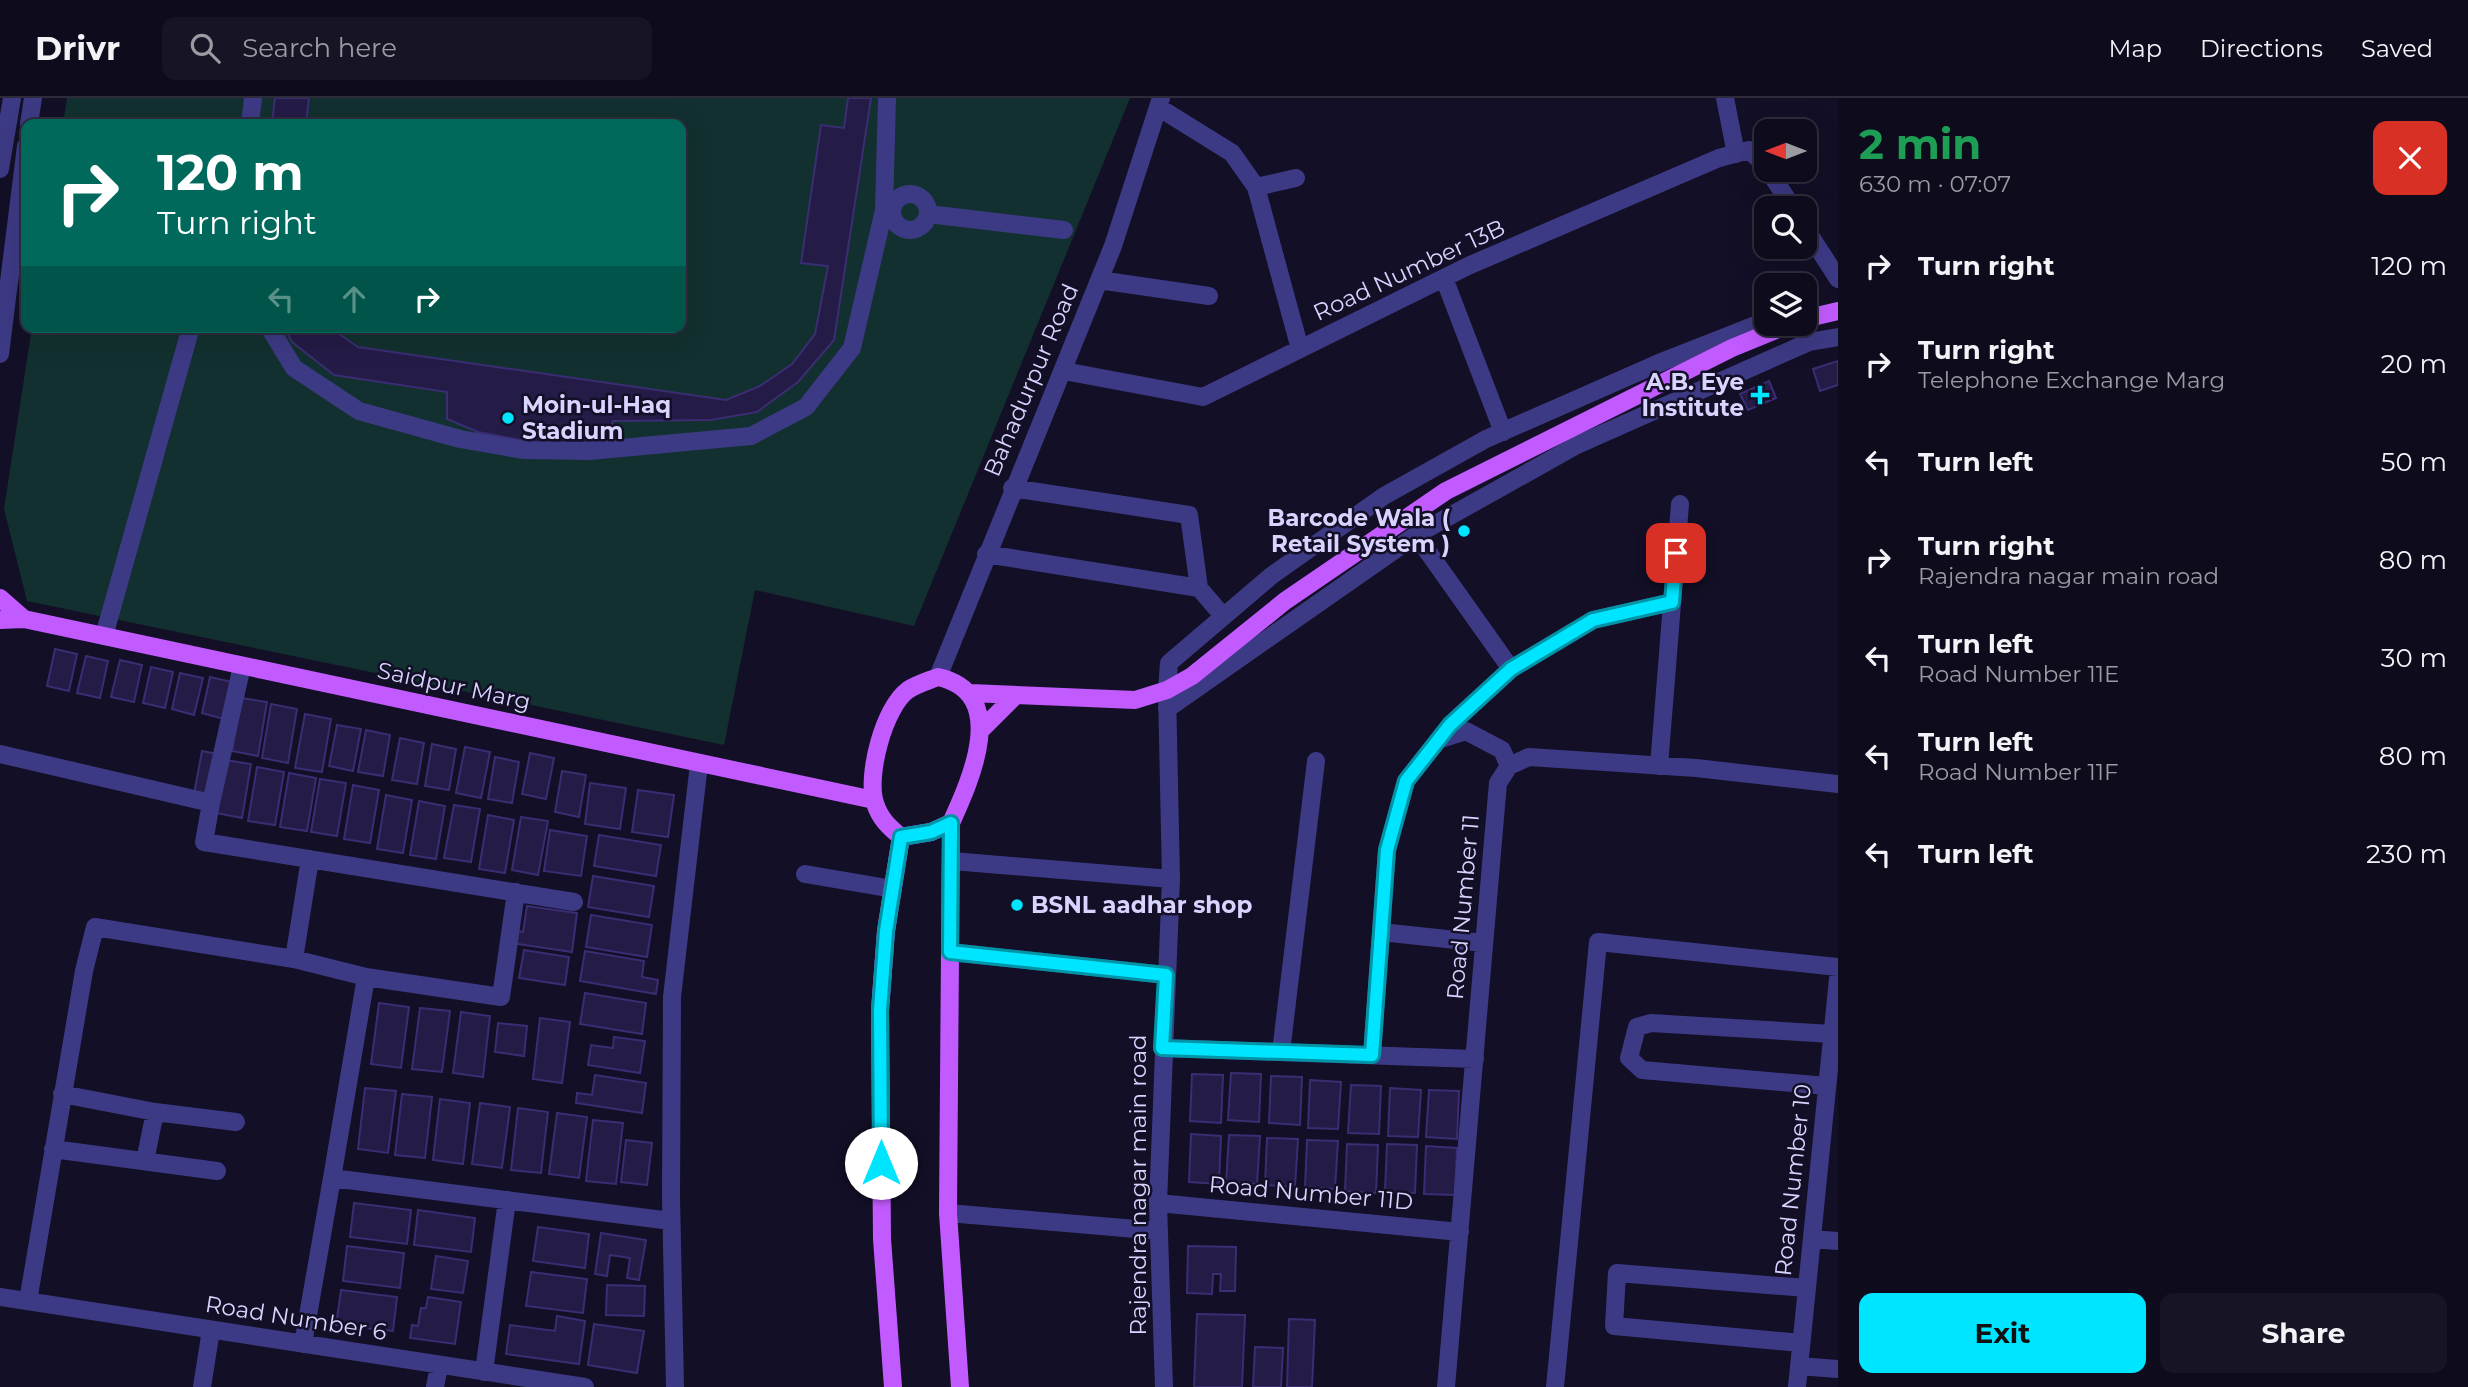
<!DOCTYPE html>
<html lang="en">
<head>
<meta charset="utf-8">
<style>
  :root { --surface:#0e0b1c; --page:#171425; --text:#f1f3f6; --muted:#9b9ba3; --line:#2e2b3b; --accent:#00e5ff }
  body { margin:0; font-family:Montserrat,sans-serif; background:var(--page); color:var(--text); height:100vh; display:flex; flex-direction:column; font-size:26px; white-space:nowrap }
  * { box-sizing:border-box; margin:0 }
  p { font-size:23px; color:var(--muted) }
  .icon { flex:none; width:38px; height:38px; fill:none; stroke:currentColor; stroke-width:2; stroke-linecap:round; stroke-linejoin:round }
  .map { position:relative; flex:1; overflow:hidden }
  .drawer { display:flex; flex-direction:column; background:var(--surface); width:630px }
  .drawer>* { flex:none }
  .hud { position:absolute; left:21px; top:21px; width:665px; height:214px; border-radius:14px; box-shadow:0 7px 28px #0002,0 0 0 2px var(--line); background:#00695c; color:#fff; overflow:hidden }
  .needle { width:46px; rotate:270deg }
  .buttons { position:absolute; left:1754px; top:21px; display:grid; gap:14px }
  .buttons a { display:grid; place-items:center; width:63px; height:63px; border-radius:14px; background:var(--surface); box-shadow:0 7px 28px #0002,0 0 0 2px var(--line); font-size:35px }
  .pin { position:absolute; display:grid; place-items:center; width:60px; height:60px; color:#fff; margin:-30px; border-radius:14px; box-shadow:0 4px 10px #0006 }
  .me { position:absolute; width:77px; margin:-38px; rotate:0deg; stroke-linejoin:round; filter:drop-shadow(0 0 5px #0008) }
  .turn { display:flex; align-items:center; gap:24px; height:147px; padding:0 21px; font-size:32px }
  .turn .icon { width:91px; height:91px; stroke-width:2.5 }
  .turn b { display:block; font-size:49px; line-height:60px }
  .lanes { display:flex; align-items:center; height:66px; padding:0 21px; background:#0003; justify-content:center; gap:35px; direction:ltr }
  .lanes .off { opacity:.35 }
  .round { display:grid; place-items:center; flex:none; width:74px; height:74px; border-radius:14px; background:var(--page) }
  .overview { display:flex; align-items:center; justify-content:space-between; height:119px; padding:0 21px }
  h1 { font-size:42px; font-weight:700; line-height:52px; color:#1e9e55 }
  .button { display:flex; gap:14px; margin-top:auto; padding:14px 21px }
  .button a { flex:1; height:80px; border-radius:14px; background:var(--accent); color:#111; font-size:28px; font-weight:700; line-height:80px; text-align:center }
  .button a+a { background:var(--page); color:var(--text) }
  ul { padding:0; list-style:none }
  li { display:flex; align-items:center; gap:21px; height:98px; padding:0 21px }
  li div { flex:1 }
  li b { display:block; font-size:26px }
  li em { font-style:normal }
  header { display:flex; align-items:center; gap:42px; box-sizing:border-box; height:98px; padding:0 35px; background:var(--surface); border-bottom:2px solid var(--line) }
  header strong { font-size:33px }
  nav { display:flex; gap:38px; margin-inline-start:auto; font-size:24px }
  .search { width:490px; height:63px; background:var(--page); display:flex; align-items:center; gap:18px; box-sizing:border-box; padding:0 24px; border-radius:14px; color:var(--muted); font-size:26px }
  main { display:flex; flex:1; min-height:0 }
  .map>svg:first-child { display:block }
</style>
</head>
<body>
<header>
<strong>Drivr</strong>
<div class="search"><svg class="icon" aria-label="search" viewBox="0 0 24 24"><circle cx="10" cy="10" r="6"/><path d="M15 15l6 6"/></svg>Search here</div>
<nav><a>Map</a><a>Directions</a><a>Saved</a></nav>
</header>
<main>
<div class="map">
<svg width="1838" height="1289" viewBox="0 0 1838 1289">
  <rect width="100%" height="100%" fill="#130f26"/>
  <path fill="#12302f" d="M67 0H1130L914 528 755 492 724 647 27 503 4 411 32 229H681V26H63Z"/>
  <path fill="#241b47" stroke="#3b2d73" stroke-width="2" d="M275 0H309L306 26H272Z
    M848 0H871L834 242 798 284 757 314 711 322 613 323 606 343 546 347 478 334 447 321V294L334 277 292 244 284 229H329L358 249 726 302 760 288 792 266 815 236 828 168 801 165 821 27 844 30Z
    M1838 263V287L1820 293 1813 271Z
    M1769 283 1776 300 1748 312 1740 296Z
    M55 551 77 556 69 593 47 588Z
    M86 558 108 563 100 600 77 595Z
    M120 562 142 567 134 604 111 599Z
    M151 569 173 574 165 610 143 605Z
    M180 575 203 580 194 617 172 611Z
    M210 579 232 584 224 621 202 615Z
    M241 600 267 604 258 658 232 653Z
    M271 606 297 611 288 665 262 660Z
    M305 616 331 621 322 674 295 670Z
    M337 627 361 631 353 673 329 668Z
    M366 632 390 637 383 678 358 674Z
    M400 640 424 645 417 686 392 682Z
    M432 646 456 651 449 692 425 688Z
    M465 649 490 654 481 700 456 695Z
    M202 653 218 656 211 699 194 696Z
    M530 655 554 660 546 701 522 696Z
    M495 659 519 664 512 705 488 701Z
    M225 662 251 666 242 720 216 715Z
    M257 669 284 674 275 727 248 723Z
    M562 673 586 677 579 719 555 714Z
    M289 675 316 680 307 733 280 729Z
    M320 681 346 685 337 738 311 734Z
    M590 685 626 690 620 731 585 726Z
    M353 687 379 692 370 745 344 741Z
    M638 692 674 697 668 739 632 734Z
    M386 697 412 702 403 755 377 751Z
    M419 703 445 708 436 761 410 757Z
    M454 707 480 711 471 764 444 760Z
    M488 717 514 722 505 775 479 771Z
    M521 719 548 723 538 777 512 772Z
    M550 732 587 738 581 778 544 773Z
    M599 737 661 747 656 778 594 768Z
    M593 778 654 788 649 819 588 809Z
    M527 808 577 815 572 854 511 845 513 832 523 834Z
    M591 817 652 827 647 859 586 849Z
    M524 852 569 859 565 887 519 880Z
    M585 853 644 863 642 879 658 882 656 896 580 883Z
    M585 895 646 905 642 936 580 926Z
    M379 905 409 909 401 970 371 966Z
    M420 910 450 913 442 974 412 971Z
    M461 914 490 918 483 979 453 975Z
    M540 920 570 924 562 985 533 981Z
    M498 925 527 928 524 958 495 954Z
    M614 939 645 943 640 975 588 967 591 947 613 950Z
    M1231 975 1261 976 1259 1024 1228 1022Z
    M1192 976 1223 977 1221 1025 1190 1023Z
    M595 977 646 985 642 1015 576 1005 577 995 592 997Z
    M1271 978 1302 979 1300 1027 1269 1025Z
    M1310 982 1341 984 1338 1031 1308 1030Z
    M1351 987 1381 988 1379 1036 1348 1035Z
    M365 990 396 993 388 1055 358 1051Z
    M1390 990 1421 992 1418 1039 1388 1038Z
    M1429 992 1459 993 1457 1041 1426 1039Z
    M402 996 432 999 425 1060 395 1057Z
    M440 1001 470 1005 463 1066 433 1062Z
    M480 1005 510 1009 502 1070 472 1066Z
    M518 1010 548 1014 541 1075 511 1072Z
    M557 1015 587 1019 579 1080 549 1076Z
    M593 1022 623 1025 616 1086 586 1083Z
    M1191 1036 1221 1038 1219 1086 1189 1084Z
    M1229 1037 1260 1038 1257 1086 1226 1084Z
    M1267 1040 1298 1041 1295 1089 1265 1087Z
    M626 1042 652 1045 647 1087 621 1084Z
    M1307 1042 1338 1043 1335 1091 1305 1089Z
    M1347 1046 1378 1047 1376 1095 1345 1093Z
    M1387 1046 1417 1047 1415 1095 1385 1093Z
    M1426 1048 1457 1050 1455 1097 1424 1096Z
    M354 1105 411 1112 407 1146 350 1139Z
    M418 1112 475 1120 471 1154 414 1147Z
    M538 1129 589 1136 585 1170 533 1163Z
    M601 1135 646 1142 639 1182 627 1180 630 1160 610 1157 607 1178 595 1176Z
    M347 1148 404 1155 400 1190 343 1183Z
    M1188 1148 1236 1149 1235 1193H1220L1221 1176H1213L1212 1196 1187 1195Z
    M436 1158 468 1163 463 1195 431 1191Z
    M531 1174 587 1181 583 1215 526 1208Z
    M607 1187 645 1188 644 1218 606 1217Z
    M341 1192 397 1199 393 1233 336 1227Z
    M428 1199 461 1204 455 1246 410 1240 412 1227 418 1228 421 1210H426Z
    M1197 1216 1245 1217 1242 1289H1194Z
    M557 1218 585 1223 579 1266 506 1256 510 1227 555 1233Z
    M1289 1221 1315 1222 1312 1289H1287Z
    M594 1226 644 1233 637 1275 588 1267Z
    M1255 1249 1283 1250 1281 1289H1253Z"/>
  <g fill="none" stroke-linecap="round" stroke-linejoin="round">
    <path stroke="#3d3a85" stroke-width="18" d="M1725 0 1736 56
      M1158 9 1232 55 1256 89 1300 251
      M29 26 33 0
      M250 26 253 0
      M0 71 12 0
      M1768 72 1793 110
      M1256 89 1296 80
      M892 114a18 18 0 1 1 36 0a18 18 0 1 1-36 0Z
      M928 116 1064 132
      M1804 128 1838 181
      M1444 180 1503 334
      M1099 182 1209 198
      M269 229 294 270 359 313 460 341 523 352 589 353 751 338 806 309 852 250 884 112 887 0
      M0 256 26 48
      M1064 273 1203 299 1468 168 1719 60 1749 52 1766 68
      M1012 390 1189 417 1199 490 1223 518
      M1416 437 1511 571
      M986 456 1199 490
      M104 538 191 229
      M938 579 1113 148 1161 0
      M1167 611 1416 437 1577 347 1809 244 1838 239
      M1438 642 1466 633 1502 652 1509 668
      M0 656 211 705 204 744 574 804
      M1659 668 1680 406
      M211 705 242 568
      M310 761 294 861 366 879 501 899 516 794
      M952 763 1171 781
      M805 776 893 791
      M1381 834 1484 845
      M950 854 1166 877
      M1162 950 1475 961
      M1281 954 1316 663
      M1372 957 1387 752 1406 683 1450 627 1511 571 1593 522 1672 504
      M1827 988 1642 972 1629 960 1637 929 1651 925 1832 936
      M62 996 155 1014 236 1024
      M53 1051 217 1073
      M145 1063 155 1014
      M332 1080 366 879
      M1158 1105 1460 1134
      M948 1115 1159 1133
      M1812 1141 1838 1143
      M0 1199 585 1289
      M28 1203 84 873 95 829 294 861
      M1801 1245 1614 1228 1617 1175 1806 1190
      M303 1246 332 1080 671 1123
      M1799 1268 1838 1271
      M484 1274 507 1102
      M202 1289 211 1232
      M435 1289 439 1268
      M675 1289 671 1099 672 899 699 666
      M1164 1289 1158 1105 1171 781 1167 592 1169 565 1271 478 1384 398 1486 341 1659 265 1766 223
      M1446 1289 1498 685 1509 668 1529 659 1696 670 1838 686
      M1555 1289 1598 844 1838 869
      M1797 1289 1838 881"/>
    <path stroke="#c25bff" stroke-width="18" d="M1804 221 1838 213
      M0 500 24 521
      M0 522 24 521 874 702
      M938 579C1010 595 971 681 951 725L931 734 901 739C889 729 880 721 875 705 866 678 884 609 908 592 917 586 928 583 938 579Z
      M971 595 1135 602 1167 592 1192 578 1285 503 1446 393 1732 250 1790 226
      M980 633 1016 597
      M951 725 948 1115 960 1289
      M893 1289 882 1141 880 912 886 833 901 739"/>
  </g>
  <g fill="none" stroke-linecap="round" stroke-linejoin="round">
    <defs>
      <path id="route" d="M881 1065 880 912 886 833 901 739 931 734 951 725 950 854 1166 877 1162 950 1372 957 1387 752 1406 683 1450 627 1511 571 1593 522 1672 504 1676 455"/>
    </defs>
    <use href="#route" stroke="#0095a6" stroke-width="18"/>
    <use href="#route" stroke="#00e5ff" stroke-width="12"/>
  </g>
  <g fill="#00e5ff" stroke="#130f26" stroke-width="2.5">
    <path d="M1756.5 286.5h7v7h7v7h-7v7h-7v-7h-7v-7h7z"/>
    <circle cx="508" cy="320" r="7"/>
    <circle cx="1464" cy="433" r="7"/>
    <circle cx="1017" cy="807" r="7"/>
  </g>
  <g text-anchor="middle" stroke-width="5" stroke-linejoin="round" paint-order="stroke">
    <g font-size="23" fill="#d9d4ff" stroke="#130f26">
      <text transform="translate(1409 172) rotate(-25)" y="8">Road Number 13B</text>
      <text transform="translate(1031 282) rotate(-67)" y="8">Bahadurpur Road</text>
      <text transform="translate(454 588) rotate(12)" y="8">Saidpur Marg</text>
      <text transform="translate(1463 809) rotate(-85)" y="8">Road Number 11</text>
      <text transform="translate(1793 1082) rotate(-84)" y="8">Road Number 10</text>
      <text transform="translate(1138 1087) rotate(-90)" y="8">Rajendra nagar main road</text>
      <text transform="translate(1311 1095) rotate(5)" y="8">Road Number 11D</text>
      <text transform="translate(296 1220) rotate(9)" y="8">Road Number 6</text>
    </g>
    <g font-size="23" font-weight="bold" fill="#d9d4ff" stroke="#130f26" text-anchor="end">
      <text x="1744" y="292">A.B. Eye<tspan x="1744" dy="26">Institute</tspan></text>
      <text x="522" y="315" text-anchor="start">Moin-ul-Haq<tspan x="522" dy="26">Stadium</tspan></text>
      <text x="1450" y="428">Barcode Wala (<tspan x="1450" dy="26">Retail System )</tspan></text>
      <text x="1031" y="815" text-anchor="start">BSNL aadhar shop</text>
    </g>
  </g>
</svg>
<div class="buttons">
<a><svg class="needle" viewBox="-14 -14 28 28"><path d="M0-13l5 13h-10z" fill="#e53935"/><path d="M0 13l5-13h-10z" fill="#9b9ba3"/></svg></a>
<a><svg class="icon" aria-label="search" viewBox="0 0 24 24"><circle cx="10" cy="10" r="6"/><path d="M15 15l6 6"/></svg></a>
<a><svg class="icon" aria-label="layers" viewBox="0 0 24 24"><path d="M12 4l9 5-9 5-9-5zM3 14l9 5 9-5"/></svg></a>
</div>
<div class="pin" style="left:1676px;top:455px;background:#d93025"><svg class="icon" aria-label="arrive" viewBox="0 0 24 24"><path d="M6 21V4h12l-3 4 3 4H6"/></svg></div>
<svg class="me" style="left:881px;top:1065px" viewBox="-20 -20 40 40"><circle r="19" fill="#fff"/><path d="M0-13L10 11 0 6-10 11z" fill="#00e5ff"/></svg>
<div class="hud">
<div class="turn"><svg class="icon" aria-label="right" viewBox="0 0 24 24"><path d="M7 20v-9h11M14 6l5 5-5 5"/></svg><div><b>120 m</b>Turn right</div></div>
<div class="lanes"><svg class="icon off" aria-label="left" viewBox="0 0 24 24"><path d="M17 20v-9H6M10 6l-5 5 5 5"/></svg><svg class="icon off" aria-label="ahead" viewBox="0 0 24 24"><path d="M12 20V5M6 11l6-6 6 6"/></svg><svg class="icon" aria-label="right" viewBox="0 0 24 24"><path d="M7 20v-9h11M14 6l5 5-5 5"/></svg></div>
</div>
</div>
<section class="drawer">
<div class="overview"><div><h1>2 min</h1><p>630 m · 07:07</p></div><a class="round" style="background:#d93025;color:#fff"><svg class="icon" aria-label="close" viewBox="0 0 24 24"><path d="M6 6l12 12M18 6L6 18"/></svg></a></div>
<ul>
<li><svg class="icon" aria-label="right" viewBox="0 0 24 24"><path d="M7 20v-9h11M14 6l5 5-5 5"/></svg><div><b>Turn right</b></div><em>120 m</em></li>
<li><svg class="icon" aria-label="right" viewBox="0 0 24 24"><path d="M7 20v-9h11M14 6l5 5-5 5"/></svg><div><b>Turn right</b><p>Telephone Exchange Marg</p></div><em>20 m</em></li>
<li><svg class="icon" aria-label="left" viewBox="0 0 24 24"><path d="M17 20v-9H6M10 6l-5 5 5 5"/></svg><div><b>Turn left</b></div><em>50 m</em></li>
<li><svg class="icon" aria-label="right" viewBox="0 0 24 24"><path d="M7 20v-9h11M14 6l5 5-5 5"/></svg><div><b>Turn right</b><p>Rajendra nagar main road</p></div><em>80 m</em></li>
<li><svg class="icon" aria-label="left" viewBox="0 0 24 24"><path d="M17 20v-9H6M10 6l-5 5 5 5"/></svg><div><b>Turn left</b><p>Road Number 11E</p></div><em>30 m</em></li>
<li><svg class="icon" aria-label="left" viewBox="0 0 24 24"><path d="M17 20v-9H6M10 6l-5 5 5 5"/></svg><div><b>Turn left</b><p>Road Number 11F</p></div><em>80 m</em></li>
<li><svg class="icon" aria-label="left" viewBox="0 0 24 24"><path d="M17 20v-9H6M10 6l-5 5 5 5"/></svg><div><b>Turn left</b></div><em>230 m</em></li>
</ul>
<div class="button"><a>Exit</a><a>Share</a></div>
</section>
</main>
</body>
</html>
